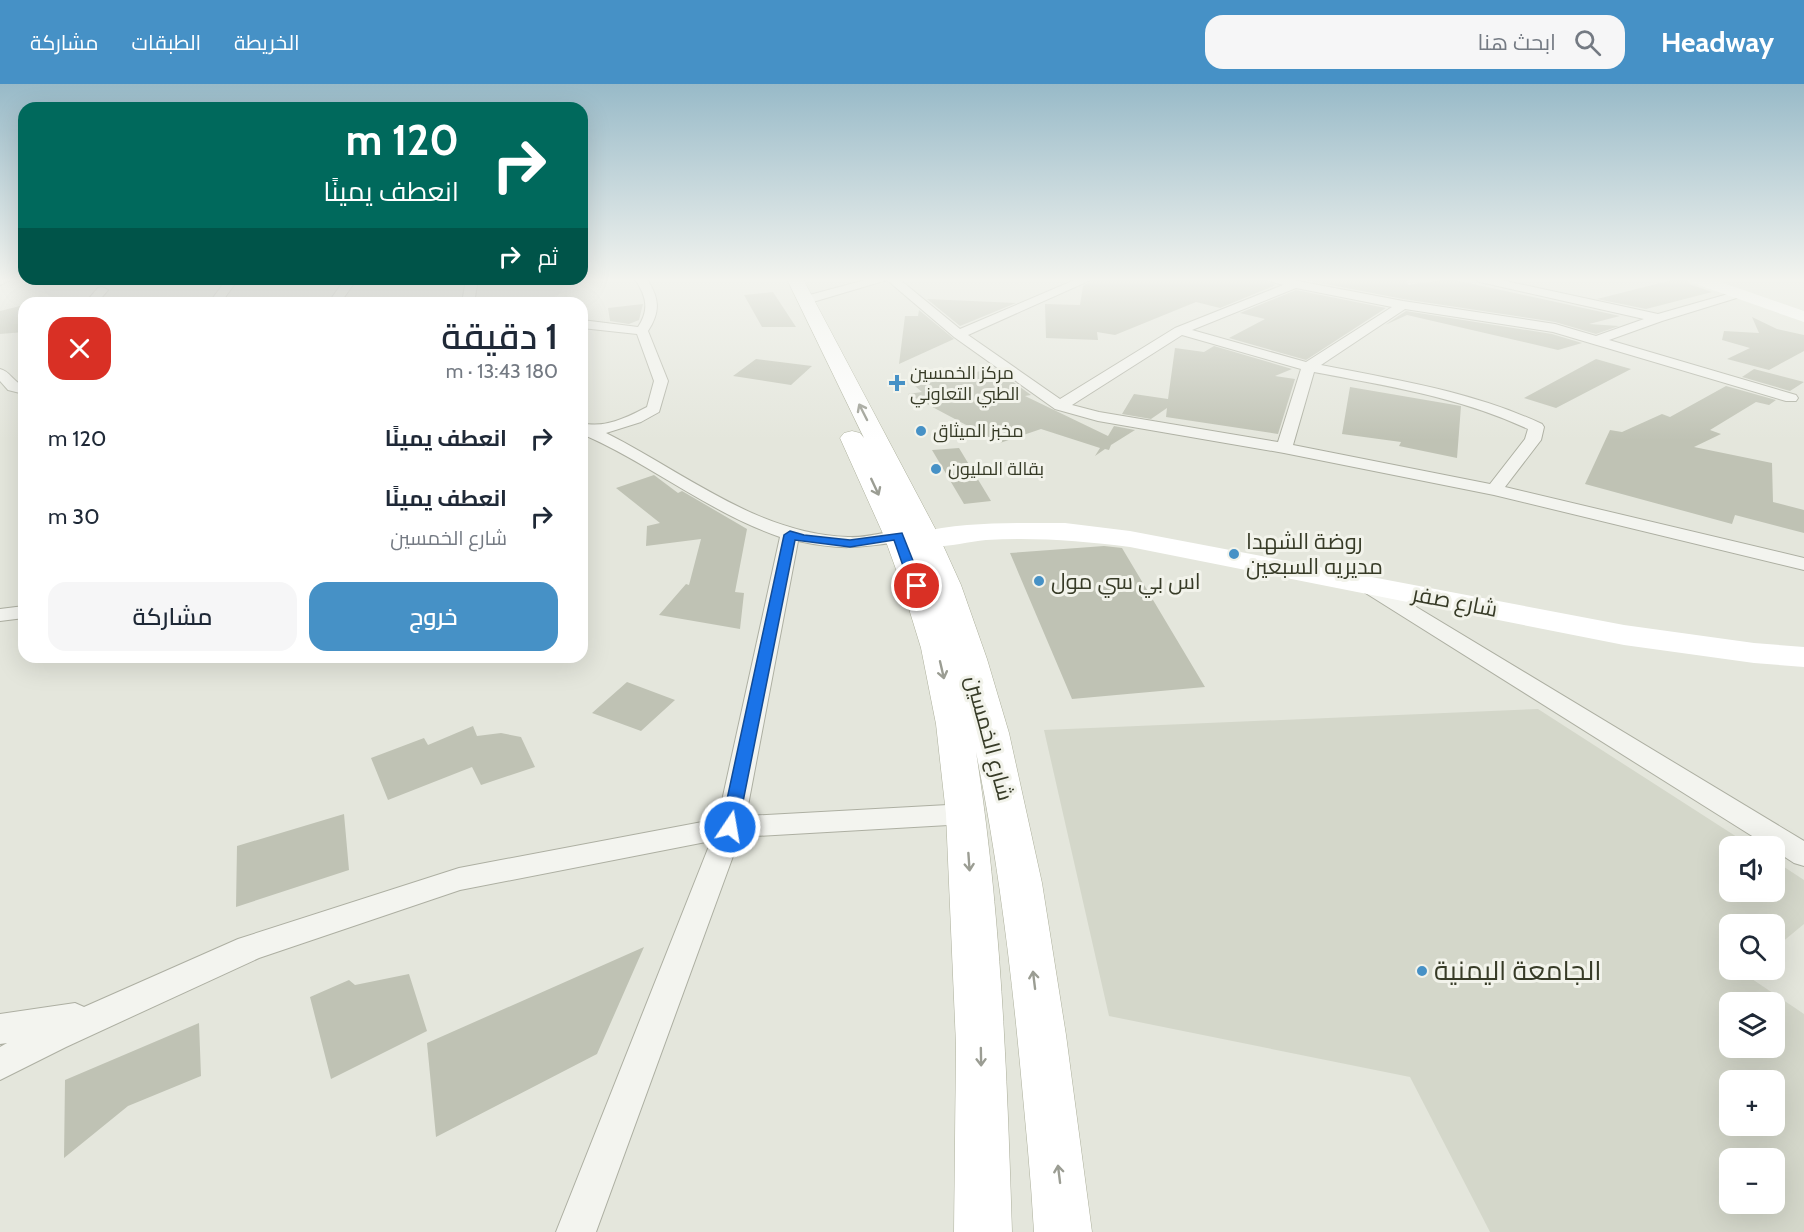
<!DOCTYPE html>
<html lang="ar">
<head>
<meta charset="utf-8">
<style>
  :root { --surface:#fff; --page:#f6f6f7; --text:#1f2937; --muted:#747a83; --accent:#4691c6 }
  body { margin:0; font-family:Cabin,Cairo,sans-serif; background:var(--page); color:var(--text); direction:rtl; height:100vh; display:flex; flex-direction:column; font-size:22px; white-space:nowrap }
  * { box-sizing:border-box; margin:0 }
  p { font-size:20px; color:var(--muted) }
  .icon { flex:none; width:33px; height:33px; fill:none; stroke:currentColor; stroke-width:2; stroke-linecap:round; stroke-linejoin:round }
  .map { position:relative; flex:1; overflow:hidden; direction:ltr }
  .panel { position:absolute; left:18px; top:213px; width:570px; height:366px; display:flex; flex-direction:column; background:var(--surface); border-radius:18px; box-shadow:0 6px 24px #0002; direction:rtl }
  .panel>* { flex:none }
  .hud { position:absolute; left:18px; top:18px; width:570px; height:183px; border-radius:18px; box-shadow:0 6px 24px #0002; direction:rtl; background:#00695c; color:#fff; overflow:hidden }
  .fabs { position:absolute; left:1719px; top:752px; display:grid; gap:12px }
  .fabs a { display:grid; place-items:center; width:66px; height:66px; border-radius:12px; background:var(--surface); box-shadow:0 6px 24px #0002; font-size:30px }
  .pin { position:absolute; display:grid; place-items:center; width:51px; height:51px; color:#fff; margin:-26px; border:3px solid #fff; border-radius:50%; box-shadow:0 2px 6px #0007 }
  .me { position:absolute; width:66px; margin:-33px; rotate:12deg; stroke-linejoin:round; filter:drop-shadow(0 0 4px #0008) }
  .turn { display:flex; align-items:center; gap:21px; height:126px; padding:0 30px; font-size:27px }
  .turn .icon { width:78px; height:78px; stroke-width:2.5 }
  .turn b { display:block; font-size:42px; line-height:51px }
  .then { display:flex; align-items:center; height:57px; padding:0 30px; background:#0003; gap:12px; font-size:22px }
  .round { display:grid; place-items:center; flex:none; width:63px; height:63px; border-radius:18px; background:var(--page) }
  .headline { display:flex; align-items:center; justify-content:space-between; height:102px; padding:0 30px }
  h1 { font-size:36px; font-weight:600; line-height:45px }
  .primary-button { display:flex; gap:12px; margin-top:auto; padding:12px 30px }
  .primary-button a { flex:1; height:69px; border-radius:18px; background:var(--accent); color:#fff; font-size:24px; font-weight:600; line-height:69px; text-align:center }
  .primary-button a+a { background:var(--page); color:var(--text) }
  ul { padding:0; list-style:none }
  li { display:flex; align-items:center; gap:18px; height:78px; padding:0 30px }
  li div { flex:1 }
  li b { display:block; font-size:22px }
  li em { font-style:normal }
  header { display:flex; align-items:center; gap:36px; box-sizing:border-box; height:84px; padding:0 30px; background:var(--accent); color:#fff }
  header strong { font-size:28px }
  nav { display:flex; gap:33px; margin-inline-start:auto; font-size:21px }
  .search { width:420px; height:54px; background:var(--page); display:flex; align-items:center; gap:15px; box-sizing:border-box; padding:0 21px; border-radius:18px; color:var(--muted); font-size:22px }
  .map>svg:first-child { display:block }
</style>
</head>
<body>
<header>
<strong>Headway</strong>
<div class="search"><svg class="icon" aria-label="search" viewBox="0 0 24 24"><circle cx="10" cy="10" r="6"/><path d="M15 15l6 6"/></svg>ابحث هنا</div>
<nav><a>الخريطة</a><a>الطبقات</a><a>مشاركة</a></nav>
</header>
<div class="map">
<svg width="1804" height="1148" viewBox="0 0 1804 1148">
  <rect width="100%" height="100%" fill="#e4e6dc"/>
  <path fill="#d4d7ca" fill-rule="evenodd" d="M1538 625 1751 762H1730V807H1774L1775 777 1804 796V840L1775 864 1774 840H1730V885H1748L1743 889 1804 930V1148H1490L1410 993 1109 932 1044 646ZM1730 918H1774V963H1730ZM1730 996H1774V1041H1730ZM1730 1074H1774V1119H1730Z"/>
  <path fill="#bfc2b4" d="M1095 195H1261L1276 201 1220 224 1196 218 1115 251 1097 248 1098 256 1046 254 1045 220 1080 221 1083 202Z
    M1300 195H1407L1408 201 1450 195 1620 232 1589 240 1619 242 1596 250 1555 238 1403 215Z
    M1676 195H1686L1689 200 1712 208 1646 225 1597 215Z
    M1296 206 1386 224 1306 276 1229 254 1265 235 1240 229Z
    M773 208 796 243H762L744 211Z
    M927 215 1016 219 960 242Z
    M643 220 639 236 629 240 610 237 608 224Z
    M24 221V248L0 250V227Z
    M919 226 954 255 899 280 905 232H918Z
    M1406 227 1552 250 1582 259 1558 266 1407 231 1385 241Z
    M1752 233 1777 245 1804 251V267L1769 286 1727 275 1750 264 1722 256 1724 247 1759 249Z
    M1214 262 1292 285 1275 292 1295 295 1278 350 1166 333 1167 324 1151 335 1122 330 1134 310 1168 315 1175 264 1204 268Z
    M756 275 812 282 791 301 733 292Z
    M1596 275 1631 285 1556 324 1524 314Z
    M994 284 1031 311 1025 312 1108 352 1114 342 1135 346 1111 361 1109 366 1105 365 1095 372 1100 364 1041 345 1000 359 908 310 922 308 915 302Z
    M1754 285 1804 298 1790 307 1742 293Z
    M1726 302 1776 316 1769 321 1756 318 1710 346 1721 350 1694 363 1772 379 1773 418 1804 426V449L1735 431 1732 440 1585 400 1610 346 1622 348 1662 330 1670 333Z
    M1350 303 1461 322 1457 374 1399 362 1401 358 1342 350Z
    M959 364 991 417 964 420 932 366Z
    M654 391 678 409 682 407 747 445 735 508 744 509 740 545 659 531 686 500 689 501 701 455 646 462 647 442 660 439 616 404Z
    M1104 462 1122 464 1205 603 1072 615 1010 469Z
    M627 598 675 616 641 647 592 629Z
    M473 642 477 652 501 649 521 653 535 683 481 701 472 683 388 716 371 674 424 654 428 661Z
    M344 730 349 786 236 823 237 762Z
    M644 863 597 970 436 1053 427 959Z
    M409 890 427 947 331 995 310 913 349 896 355 901Z
    M199 939 201 992 128 1022 64 1074 65 996Z"/>
  <g fill="none" stroke-linecap="round" stroke-linejoin="round">
    <defs>
      <path id="street" d="M0 195H12L0 201Z
        M227 195 237 197 221 219H209Z
        M345 195H357L340 219H328Z
        M466 195H478L474 219H462Z
        M635 195H647C659 214 661 227 648 247L668 297 659 328 641 338 606 349C684 388 757 450 848 453 865 454 882 449 898 446L905 448 907 452 905 456 898 458C857 464 839 466 798 457L746 732 966 720 976 723 980 730 976 737 966 740 740 753 596 1148H556L711 757 460 806 259 874 66 963 0 996V963L7 959 0 960V930L75 919 84 923 238 855 459 784 718 735 780 453C708 428 651 380 582 350V339C604 345 628 333 647 323L654 297 637 250 582 244V236L638 243C650 225 646 212 635 195Z
        M869 195H899L960 245 1077 195H1093L968 251 1060 315 1175 244 1283 201 1263 195H1287L1403 217 1555 240 1596 252 1644 235 1480 198 1474 195H1496L1658 230 1735 208H1743V212L1662 237 1609 256 1796 311 1798 314 1796 317H1786L1553 248 1405 225 1321 281C1396 296 1471 307 1542 340L1544 343 1541 356 1505 403 1804 474V486L1494 411 1284 369 1098 337 1055 325 954 253 887 196 806 220 800 216 802 213ZM1296 204 1392 223 1306 278 1192 246ZM1182 251 1301 285 1278 358 1099 328 1072 321ZM1314 288C1387 302 1460 313 1528 345L1525 355 1490 400 1293 361Z
        M102 203 108 206 97 219H85L98 204Z
        M0 285C10 287 14 299 24 302V310L8 306 0 297Z
        M1363 493 1370 495 1804 757V782L1794 779 1774 766V762H1768L1356 503 1353 499 1356 495Z
        M24 522V534L0 537V525Z"/>
      <path id="primary" d="M787 195H803L937 448 961 501 987 575 1009 649 1042 799 1066 951 1092 1148H1034C1031 1092 1025 1036 1020 980 1010 875 997 771 976 668 1001 827 1007 988 1012 1148H954L956 961 946 730 936 640 921 564 902 502 884 452 840 354 844 349 852 347 860 349 864 354 910 449Z"/>
    </defs>
    <use href="#street" stroke="#adafa2" stroke-width="2"/>
    <use href="#primary" stroke="#adb09c" stroke-width="1"/>
    <use href="#street" fill="#f3f4ef" fill-rule="evenodd"/>
    <path fill="#fff" fill-rule="evenodd" d="M1688 195H1712L1804 227V238L1690 198Z
      M1065 439 1130 447 1624 541 1754 559 1804 563V583L1754 579 1624 561 1130 463C1082 457 1035 453 986 456 964 458 939 466 917 461L913 455 917 449C965 437 1016 439 1065 439Z"/>
    <use href="#primary" fill="#fff" fill-rule="evenodd"/>
  </g>
  <defs><path id="oneway-shaft" d="M-6 0H5M1.5-3L5.5 0L1.5 3" fill="none" stroke-width="1.6" stroke-linecap="round" stroke-linejoin="round" transform="scale(1.5)"/></defs>
  <g stroke="#9b9d93">
    <use href="#oneway-shaft" transform="translate(863 328) rotate(-117)"/>
    <use href="#oneway-shaft" transform="translate(875 403) rotate(65)"/>
    <use href="#oneway-shaft" transform="translate(942 586) rotate(77)"/>
    <use href="#oneway-shaft" transform="translate(969 778) rotate(86)"/>
    <use href="#oneway-shaft" transform="translate(1034 896) rotate(-97)"/>
    <use href="#oneway-shaft" transform="translate(981 973) rotate(89)"/>
    <use href="#oneway-shaft" transform="translate(1059 1090) rotate(-97)"/>
  </g>
  <linearGradient id="sky" x2="0" y2="1"><stop stop-color="#98bac8"/><stop offset="0.55" stop-color="#f3f4ef"/><stop offset="1" stop-color="#f3f4ef" stop-opacity="0"/></linearGradient>
  <rect width="1804" height="356" fill="url(#sky)"/>
  <path fill="#1a73e8" stroke="#114b97" stroke-width="1.5" d="M790 447 804 451 850 456 902 449 923 502 917 505 910 502 894 456 850 463 795 456 738 743 736 747H724L721 743 784 451Z"/>
  <g fill="#4691c6" stroke="#f2f3eb" stroke-width="2">
    <path d="M894 290h6v6h6v6h-6v6h-6v-6h-6v-6h6z"/>
    <circle cx="921" cy="347" r="6"/>
    <circle cx="936" cy="385" r="6"/>
    <circle cx="1234" cy="470" r="6"/>
    <circle cx="1039" cy="497" r="6"/>
    <circle cx="1422" cy="887" r="6"/>
  </g>
  <g text-anchor="middle" stroke-width="6" stroke-linejoin="round" paint-order="stroke">
    <g font-size="18" fill="#373b27" stroke="#f2f3eb" text-anchor="start">
      <text x="910" y="295">مركز الخمسين<tspan x="910" dy="21">الطبي التعاوني</tspan></text>
      <text x="933" y="353">مخبز الميثاق</text>
      <text x="948" y="391">بقالة المليون</text>
    </g>
    <g font-size="22" fill="#373b27" stroke="#f2f3eb" text-anchor="start">
      <text x="1246" y="465">روضة الشهدا<tspan x="1246" dy="25">مديريه السبعين</tspan></text>
      <text x="1051" y="505">اس بي سي مول</text>
    </g>
    <g font-size="22" fill="#373b27" stroke="#f2f3eb">
      <text transform="translate(1455 517) rotate(11)" y="8">شارع صفر</text>
      <text transform="translate(990 654) rotate(75)" y="8">شارع الخمسين</text>
    </g>
    <g font-size="27" fill="#373b27" stroke="#f2f3eb" text-anchor="start">
      <text x="1434" y="896">الجامعة اليمنية</text>
    </g>
  </g>
</svg>
<div class="fabs">
<a><svg class="icon" aria-label="sound" viewBox="0 0 24 24"><path d="M4 9h4l5-4v14l-5-4H4zM17 9q2 3 0 6"/></svg></a>
<a><svg class="icon" aria-label="search" viewBox="0 0 24 24"><circle cx="10" cy="10" r="6"/><path d="M15 15l6 6"/></svg></a>
<a><svg class="icon" aria-label="layers" viewBox="0 0 24 24"><path d="M12 4l9 5-9 5-9-5zM3 14l9 5 9-5"/></svg></a>
<a>+</a>
<a>−</a>
</div>
<div class="pin" style="left:917px;top:502px;background:#d93025"><svg class="icon" aria-label="arrive" viewBox="0 0 24 24"><path d="M6 21V4h12l-3 4 3 4H6"/></svg></div>
<svg class="me" style="left:730px;top:743px" viewBox="-20 -20 40 40"><circle r="17" fill="#1a73e8" stroke="#fff" stroke-width="3"/><path d="M0-11L8 9 0 5-8 9z" fill="#fff"/></svg>
<div class="hud">
<div class="turn"><svg class="icon" aria-label="right" viewBox="0 0 24 24"><path d="M7 20v-9h11M14 6l5 5-5 5"/></svg><div><b>120 m</b>انعطف يمينًا</div></div>
<div class="then">ثم<svg class="icon" aria-label="right" viewBox="0 0 24 24"><path d="M7 20v-9h11M14 6l5 5-5 5"/></svg></div>
</div>
<section class="panel">
<div class="headline"><div><h1>1 دقيقة</h1><p>180 m · 13:43</p></div><a class="round" style="background:#d93025;color:#fff"><svg class="icon" aria-label="close" viewBox="0 0 24 24"><path d="M6 6l12 12M18 6L6 18"/></svg></a></div>
<ul>
<li><svg class="icon" aria-label="right" viewBox="0 0 24 24"><path d="M7 20v-9h11M14 6l5 5-5 5"/></svg><div><b>انعطف يمينًا</b></div><em>120 m</em></li>
<li><svg class="icon" aria-label="right" viewBox="0 0 24 24"><path d="M7 20v-9h11M14 6l5 5-5 5"/></svg><div><b>انعطف يمينًا</b><p>شارع الخمسين</p></div><em>30 m</em></li>
</ul>
<div class="primary-button"><a>خروج</a><a>مشاركة</a></div>
</section>
</div>
</body>
</html>
